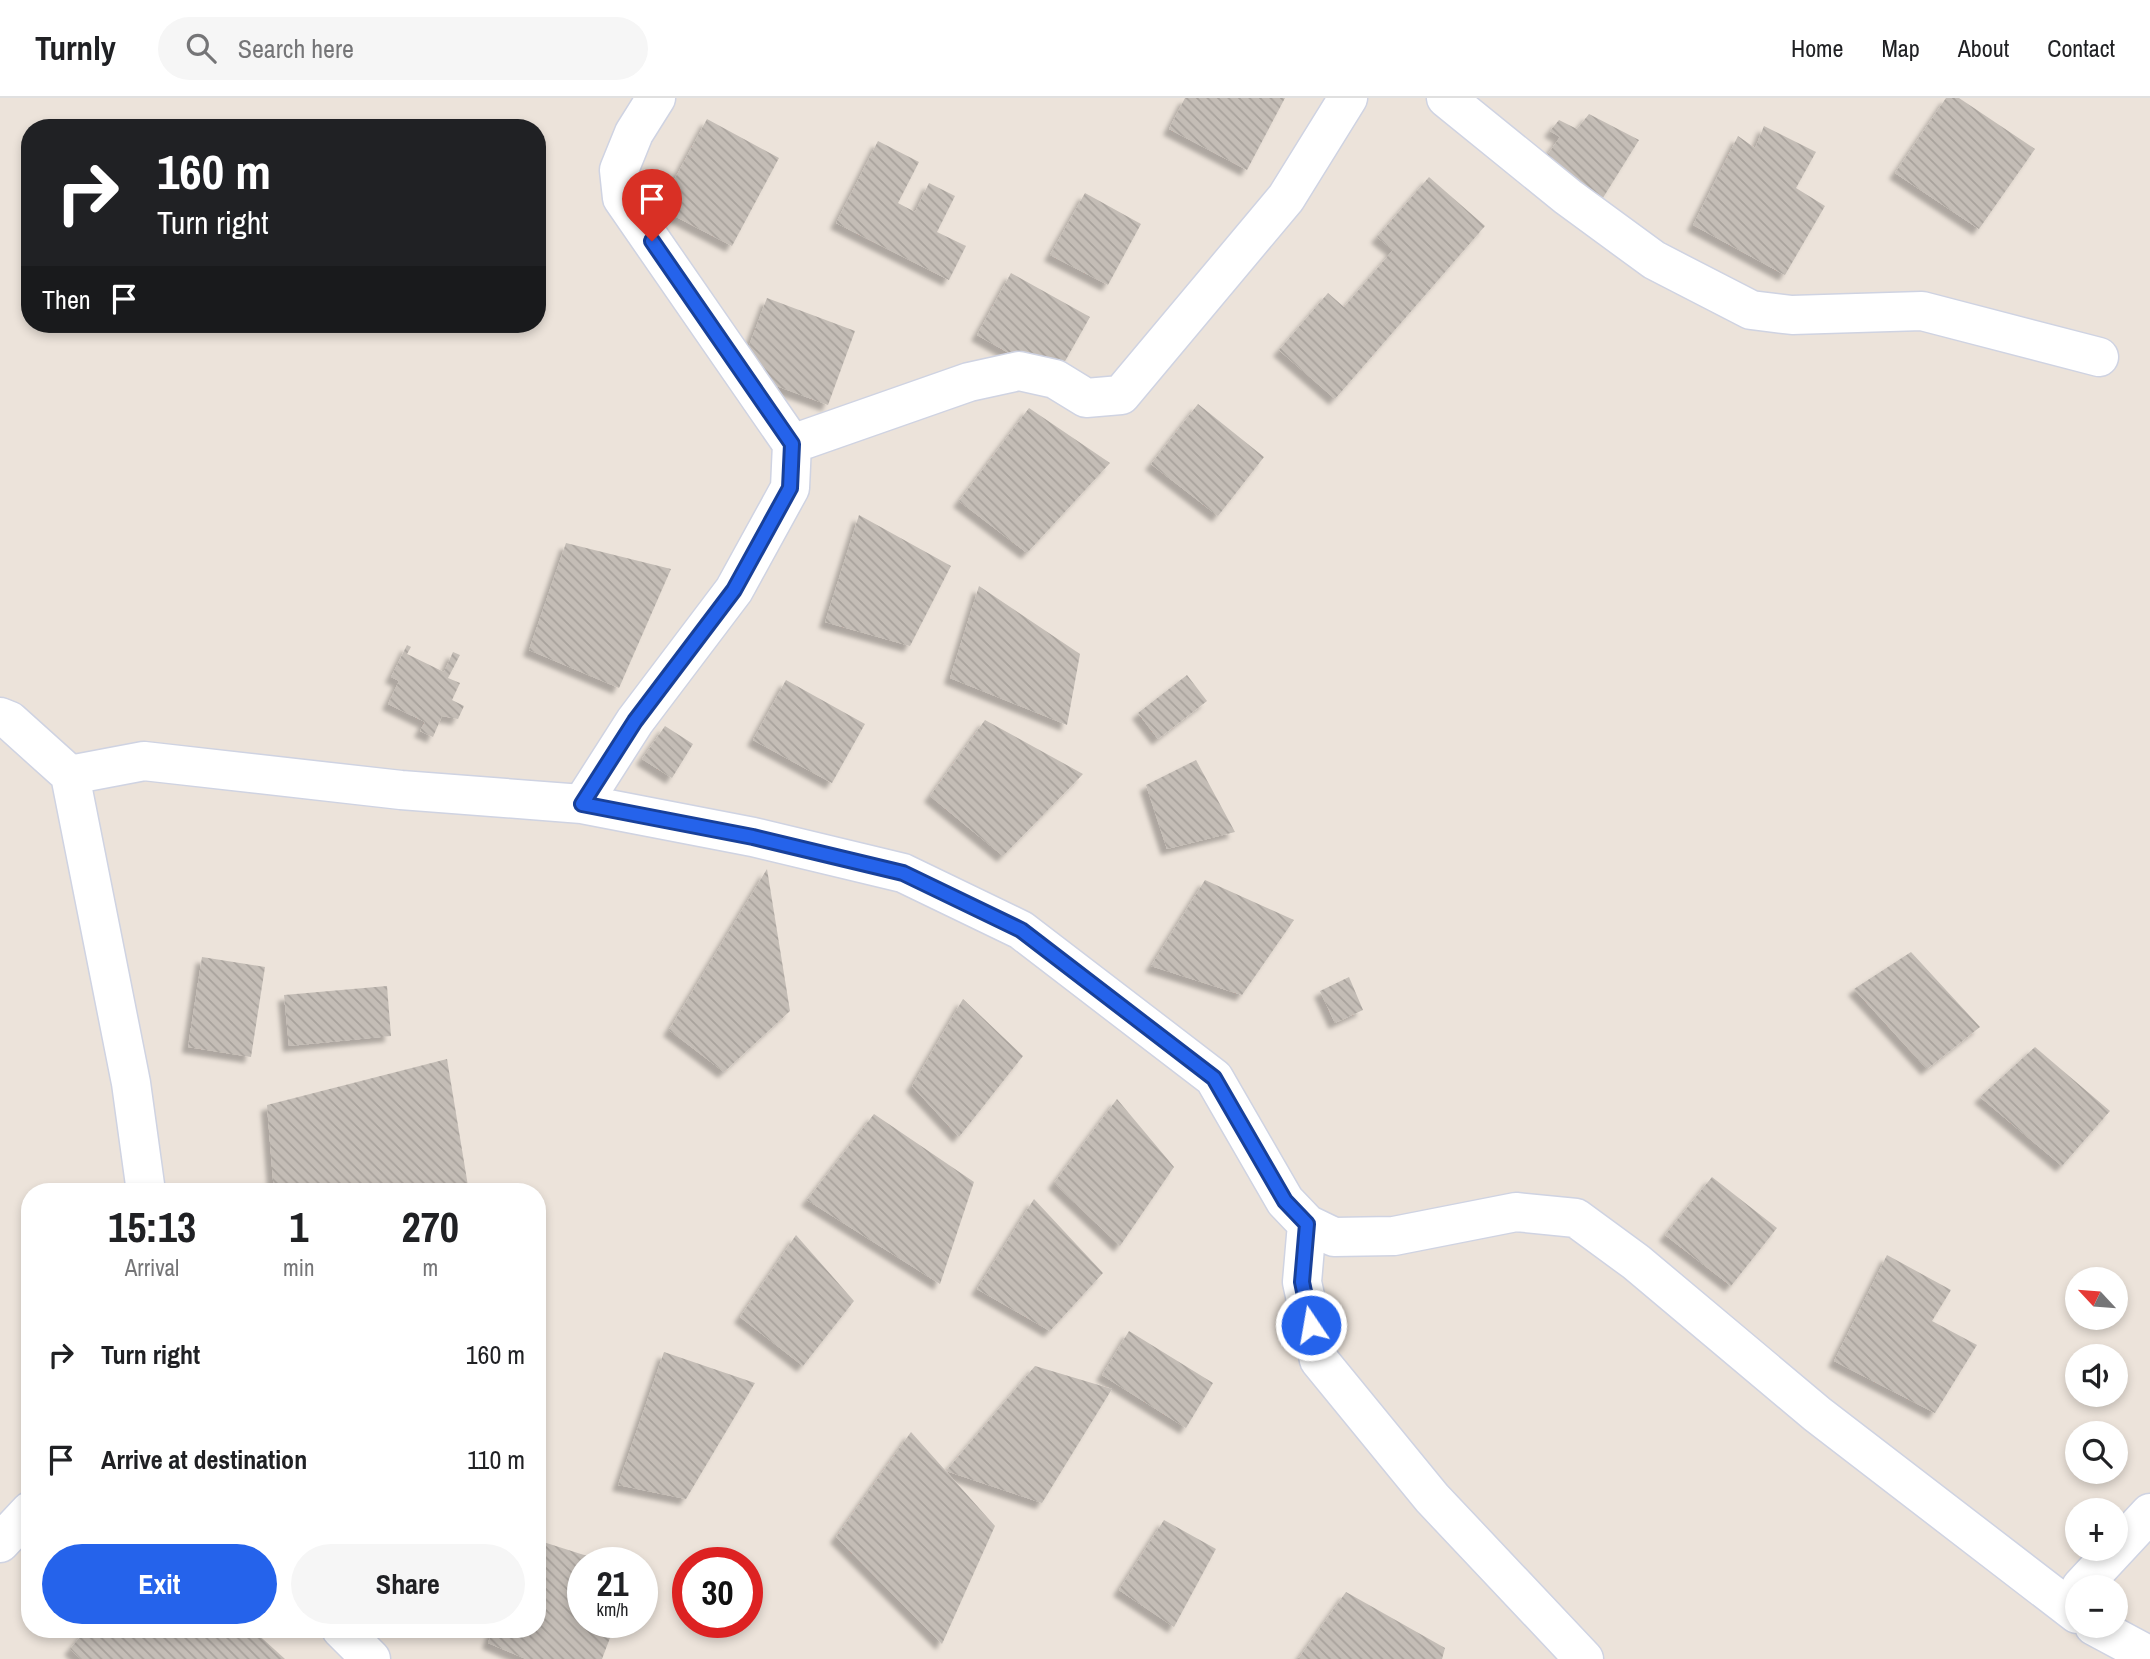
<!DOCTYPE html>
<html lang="en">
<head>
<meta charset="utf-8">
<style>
  :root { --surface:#fff; --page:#f6f6f6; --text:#202124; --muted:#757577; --line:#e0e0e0; --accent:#2563eb }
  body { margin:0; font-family:"Archivo Narrow",sans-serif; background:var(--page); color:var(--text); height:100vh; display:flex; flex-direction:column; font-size:26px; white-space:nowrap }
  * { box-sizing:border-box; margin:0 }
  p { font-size:23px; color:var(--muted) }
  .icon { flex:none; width:38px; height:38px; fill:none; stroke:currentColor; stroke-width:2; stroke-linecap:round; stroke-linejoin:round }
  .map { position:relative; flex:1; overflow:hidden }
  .sheet { position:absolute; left:21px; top:1085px; width:525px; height:455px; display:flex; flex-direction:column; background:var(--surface); border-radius:28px; box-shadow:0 4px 10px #0003 }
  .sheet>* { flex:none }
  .guide { position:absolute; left:21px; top:21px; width:525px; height:214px; border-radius:28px; box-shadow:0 4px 10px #0003; background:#202124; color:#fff; overflow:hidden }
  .needle { width:46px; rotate:296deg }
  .tools { position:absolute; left:2065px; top:1169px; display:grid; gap:14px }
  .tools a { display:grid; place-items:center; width:63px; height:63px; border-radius:50%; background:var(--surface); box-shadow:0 4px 10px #0003; font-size:35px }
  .speed { position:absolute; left:567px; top:1449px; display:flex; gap:14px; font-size:35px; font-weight:700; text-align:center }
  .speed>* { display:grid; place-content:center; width:91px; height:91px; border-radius:50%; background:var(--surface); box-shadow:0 4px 10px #0003; line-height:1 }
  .speed small { font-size:18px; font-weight:400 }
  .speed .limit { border:10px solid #d22; background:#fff; color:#111 }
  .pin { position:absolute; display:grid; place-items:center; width:60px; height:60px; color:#fff; margin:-72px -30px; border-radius:50% 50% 50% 0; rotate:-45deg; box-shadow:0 0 7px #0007 }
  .pin .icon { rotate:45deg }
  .me { position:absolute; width:77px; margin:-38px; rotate:348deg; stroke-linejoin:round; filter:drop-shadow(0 0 5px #0008) }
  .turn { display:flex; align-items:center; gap:24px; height:147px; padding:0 21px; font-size:32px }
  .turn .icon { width:91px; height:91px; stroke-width:2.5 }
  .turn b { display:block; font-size:49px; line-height:60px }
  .then { display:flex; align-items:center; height:66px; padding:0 21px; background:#0003; gap:14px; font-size:26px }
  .eta { display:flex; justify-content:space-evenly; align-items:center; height:119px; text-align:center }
  .eta b { font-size:42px; font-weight:700; line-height:49px }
  .button { display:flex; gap:14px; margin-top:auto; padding:14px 21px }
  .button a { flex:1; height:80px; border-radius:42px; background:var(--accent); color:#fff; font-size:28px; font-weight:700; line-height:80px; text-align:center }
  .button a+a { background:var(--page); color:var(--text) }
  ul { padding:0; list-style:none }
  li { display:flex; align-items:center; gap:21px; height:105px; padding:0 21px }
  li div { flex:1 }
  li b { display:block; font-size:26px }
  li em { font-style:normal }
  header { display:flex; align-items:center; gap:42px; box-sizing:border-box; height:98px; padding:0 35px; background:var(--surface); border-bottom:2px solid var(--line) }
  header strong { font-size:33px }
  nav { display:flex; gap:38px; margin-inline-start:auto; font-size:24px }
  .search { width:490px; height:63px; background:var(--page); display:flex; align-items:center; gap:18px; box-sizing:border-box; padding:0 24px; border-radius:38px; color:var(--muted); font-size:26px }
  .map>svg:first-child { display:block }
</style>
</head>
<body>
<header>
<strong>Turnly</strong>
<div class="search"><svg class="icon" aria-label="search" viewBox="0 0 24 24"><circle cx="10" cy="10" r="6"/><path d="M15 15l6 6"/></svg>Search here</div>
<nav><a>Home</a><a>Map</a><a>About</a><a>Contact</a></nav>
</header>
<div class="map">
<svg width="2150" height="1561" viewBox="0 0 2150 1561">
  <defs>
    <pattern id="building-back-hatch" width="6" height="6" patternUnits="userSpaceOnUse" patternTransform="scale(1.75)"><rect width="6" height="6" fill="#c4bdb6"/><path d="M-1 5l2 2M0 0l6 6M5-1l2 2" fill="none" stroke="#a8a29c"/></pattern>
    <filter id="shadow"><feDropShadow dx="-6" dy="6" stdDeviation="2" flood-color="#0004"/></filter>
  </defs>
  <rect width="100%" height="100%" fill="#ece3da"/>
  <path fill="url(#building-back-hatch)" filter="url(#shadow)" d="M1185 0H1285L1247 72 1169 31Z
    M1946 0H1959L2035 51 1979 131 1895 75Z
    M1589 16 1639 42 1596 111 1543 63 1560 39 1550 33 1559 22 1577 31Z
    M707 21 779 60 732 148 659 110Z
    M1764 28 1816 54 1796 90 1825 108 1785 177 1693 127 1738 38 1755 50Z
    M878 43 919 64 898 105 915 114 929 85 955 98 937 134 966 148 949 182 836 125Z
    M1429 79 1485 128 1335 301 1279 252 1328 195 1344 209 1393 152 1377 139Z
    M1085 95 1141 126 1108 187 1050 157Z
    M1011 175 1090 219 1055 281 977 237Z
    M767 200 855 233 828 307 739 274Z
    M1198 306 1264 359 1218 418 1151 366Z
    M1029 310 1110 365 1027 455 959 403Z
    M859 417 951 468 910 548 825 524Z
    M566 445 671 471 619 590 529 552Z
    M979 488 1080 556 1067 627 950 580Z
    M407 547 411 549 407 556 444 574 453 554 460 557 448 580 460 585 452 602 464 608 458 621 442 618 433 639 420 633 425 624 388 606 399 583 391 579Z
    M1187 577 1207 603 1158 641 1138 615Z
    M786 582 865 626 832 685 753 642Z
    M985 622 1083 676 1003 758 930 698Z
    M665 628 693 646 672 680 642 661Z
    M1196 662 1235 734 1167 751 1146 687Z
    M767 771 790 913 724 974 669 932Z
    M1205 782 1294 822 1242 897 1151 868Z
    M1911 854 1980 929 1927 971 1854 891Z
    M202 859 265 869 251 959 188 949Z
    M1349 879 1363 912 1335 925 1320 893Z
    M387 888 391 938 289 948 284 897Z
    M963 901 1023 958 959 1039 912 988Z
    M2035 949 2110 1013 2062 1068 1980 999Z
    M447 961 469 1094H274L267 1007Z
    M1117 1001 1174 1069 1120 1148 1054 1085Z
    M874 1016 974 1084 940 1186 807 1102Z
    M1712 1079 1777 1130 1731 1188 1665 1137Z
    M1034 1101 1103 1175 1050 1233 977 1191Z
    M796 1137 854 1203 803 1268 740 1219Z
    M1887 1157 1951 1192 1932 1223 1977 1247 1935 1315 1834 1263Z
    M1129 1233 1213 1285 1186 1330 1102 1277Z
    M664 1254 755 1285 686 1401 618 1387Z
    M1035 1268 1112 1291 1042 1405 946 1373Z
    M911 1334 995 1428 942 1546 836 1439Z
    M1164 1422 1216 1451 1174 1529 1119 1492Z
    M537 1442 606 1464 583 1465V1524H616L602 1561H526L488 1545 493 1531H537Z
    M1346 1494 1445 1550 1442 1561H1298Z
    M87 1531H252L285 1561H81L70 1551Z"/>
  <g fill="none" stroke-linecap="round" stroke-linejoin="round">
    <defs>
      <path id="minor" d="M1446 0 1568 99 1654 162 1751 212 1792 217 1922 213 2099 259
        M792 346 969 284 1019 273 1055 281 1086 300 1121 297 1286 100 1348 0
        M0 619 10 623 70 677 131 985 146 1094
        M70 677 144 663 401 692 582 706 753 739 903 775 1021 832 1214 980 1285 1103 1307 1126 1334 1139 1394 1138 1516 1114 1576 1120 1636 1164 1817 1316 2077 1516
        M582 706 635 623 734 492 790 390 792 346 622 100 619 72 634 35 656 0
        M1307 1126 1302 1184 1319 1262 1432 1400 1584 1561
        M0 1445 30 1413
        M2081 1489 2150 1415
        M2094 1528 2150 1558
        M341 1531 371 1561"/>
    </defs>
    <use href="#minor" stroke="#cfd3e2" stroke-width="41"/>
    <use href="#minor" stroke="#fff" stroke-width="38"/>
  </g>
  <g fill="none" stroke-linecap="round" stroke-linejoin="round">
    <defs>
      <path id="route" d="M652 143 792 346 790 390 734 492 635 623 582 706 753 739 903 775 1021 832 1214 980 1285 1103 1307 1126 1302 1184 1311 1227"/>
    </defs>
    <use href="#route" stroke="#184099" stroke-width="18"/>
    <use href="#route" stroke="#2563eb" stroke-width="12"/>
  </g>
</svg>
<div class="tools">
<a><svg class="needle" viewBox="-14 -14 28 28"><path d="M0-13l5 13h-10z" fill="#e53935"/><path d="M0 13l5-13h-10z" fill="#757577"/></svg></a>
<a><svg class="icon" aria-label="sound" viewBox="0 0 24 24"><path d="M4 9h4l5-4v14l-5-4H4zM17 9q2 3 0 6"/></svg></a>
<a><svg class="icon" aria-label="search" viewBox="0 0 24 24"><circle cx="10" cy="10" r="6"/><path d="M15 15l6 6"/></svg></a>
<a>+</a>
<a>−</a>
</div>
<div class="speed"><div>21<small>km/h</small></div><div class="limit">30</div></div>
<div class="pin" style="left:652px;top:143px;background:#d93025"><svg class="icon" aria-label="arrive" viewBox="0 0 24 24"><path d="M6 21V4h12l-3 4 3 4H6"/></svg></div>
<svg class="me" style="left:1311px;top:1227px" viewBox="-20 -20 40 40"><circle r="17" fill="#2563eb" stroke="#fff" stroke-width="3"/><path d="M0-11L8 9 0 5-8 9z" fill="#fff"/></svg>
<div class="guide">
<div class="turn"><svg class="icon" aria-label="right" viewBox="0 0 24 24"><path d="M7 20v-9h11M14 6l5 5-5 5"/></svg><div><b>160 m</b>Turn right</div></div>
<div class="then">Then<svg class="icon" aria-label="arrive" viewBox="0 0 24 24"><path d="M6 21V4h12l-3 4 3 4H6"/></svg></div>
</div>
<section class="sheet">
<div class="eta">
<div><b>15:13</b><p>Arrival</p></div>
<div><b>1</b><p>min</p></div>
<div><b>270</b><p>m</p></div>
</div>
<ul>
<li><svg class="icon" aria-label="right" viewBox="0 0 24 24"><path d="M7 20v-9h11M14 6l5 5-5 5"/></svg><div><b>Turn right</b></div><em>160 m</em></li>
<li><svg class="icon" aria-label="arrive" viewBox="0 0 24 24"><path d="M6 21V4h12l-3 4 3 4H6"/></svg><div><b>Arrive at destination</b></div><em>110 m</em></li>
</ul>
<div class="button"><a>Exit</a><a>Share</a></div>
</section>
</div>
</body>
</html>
